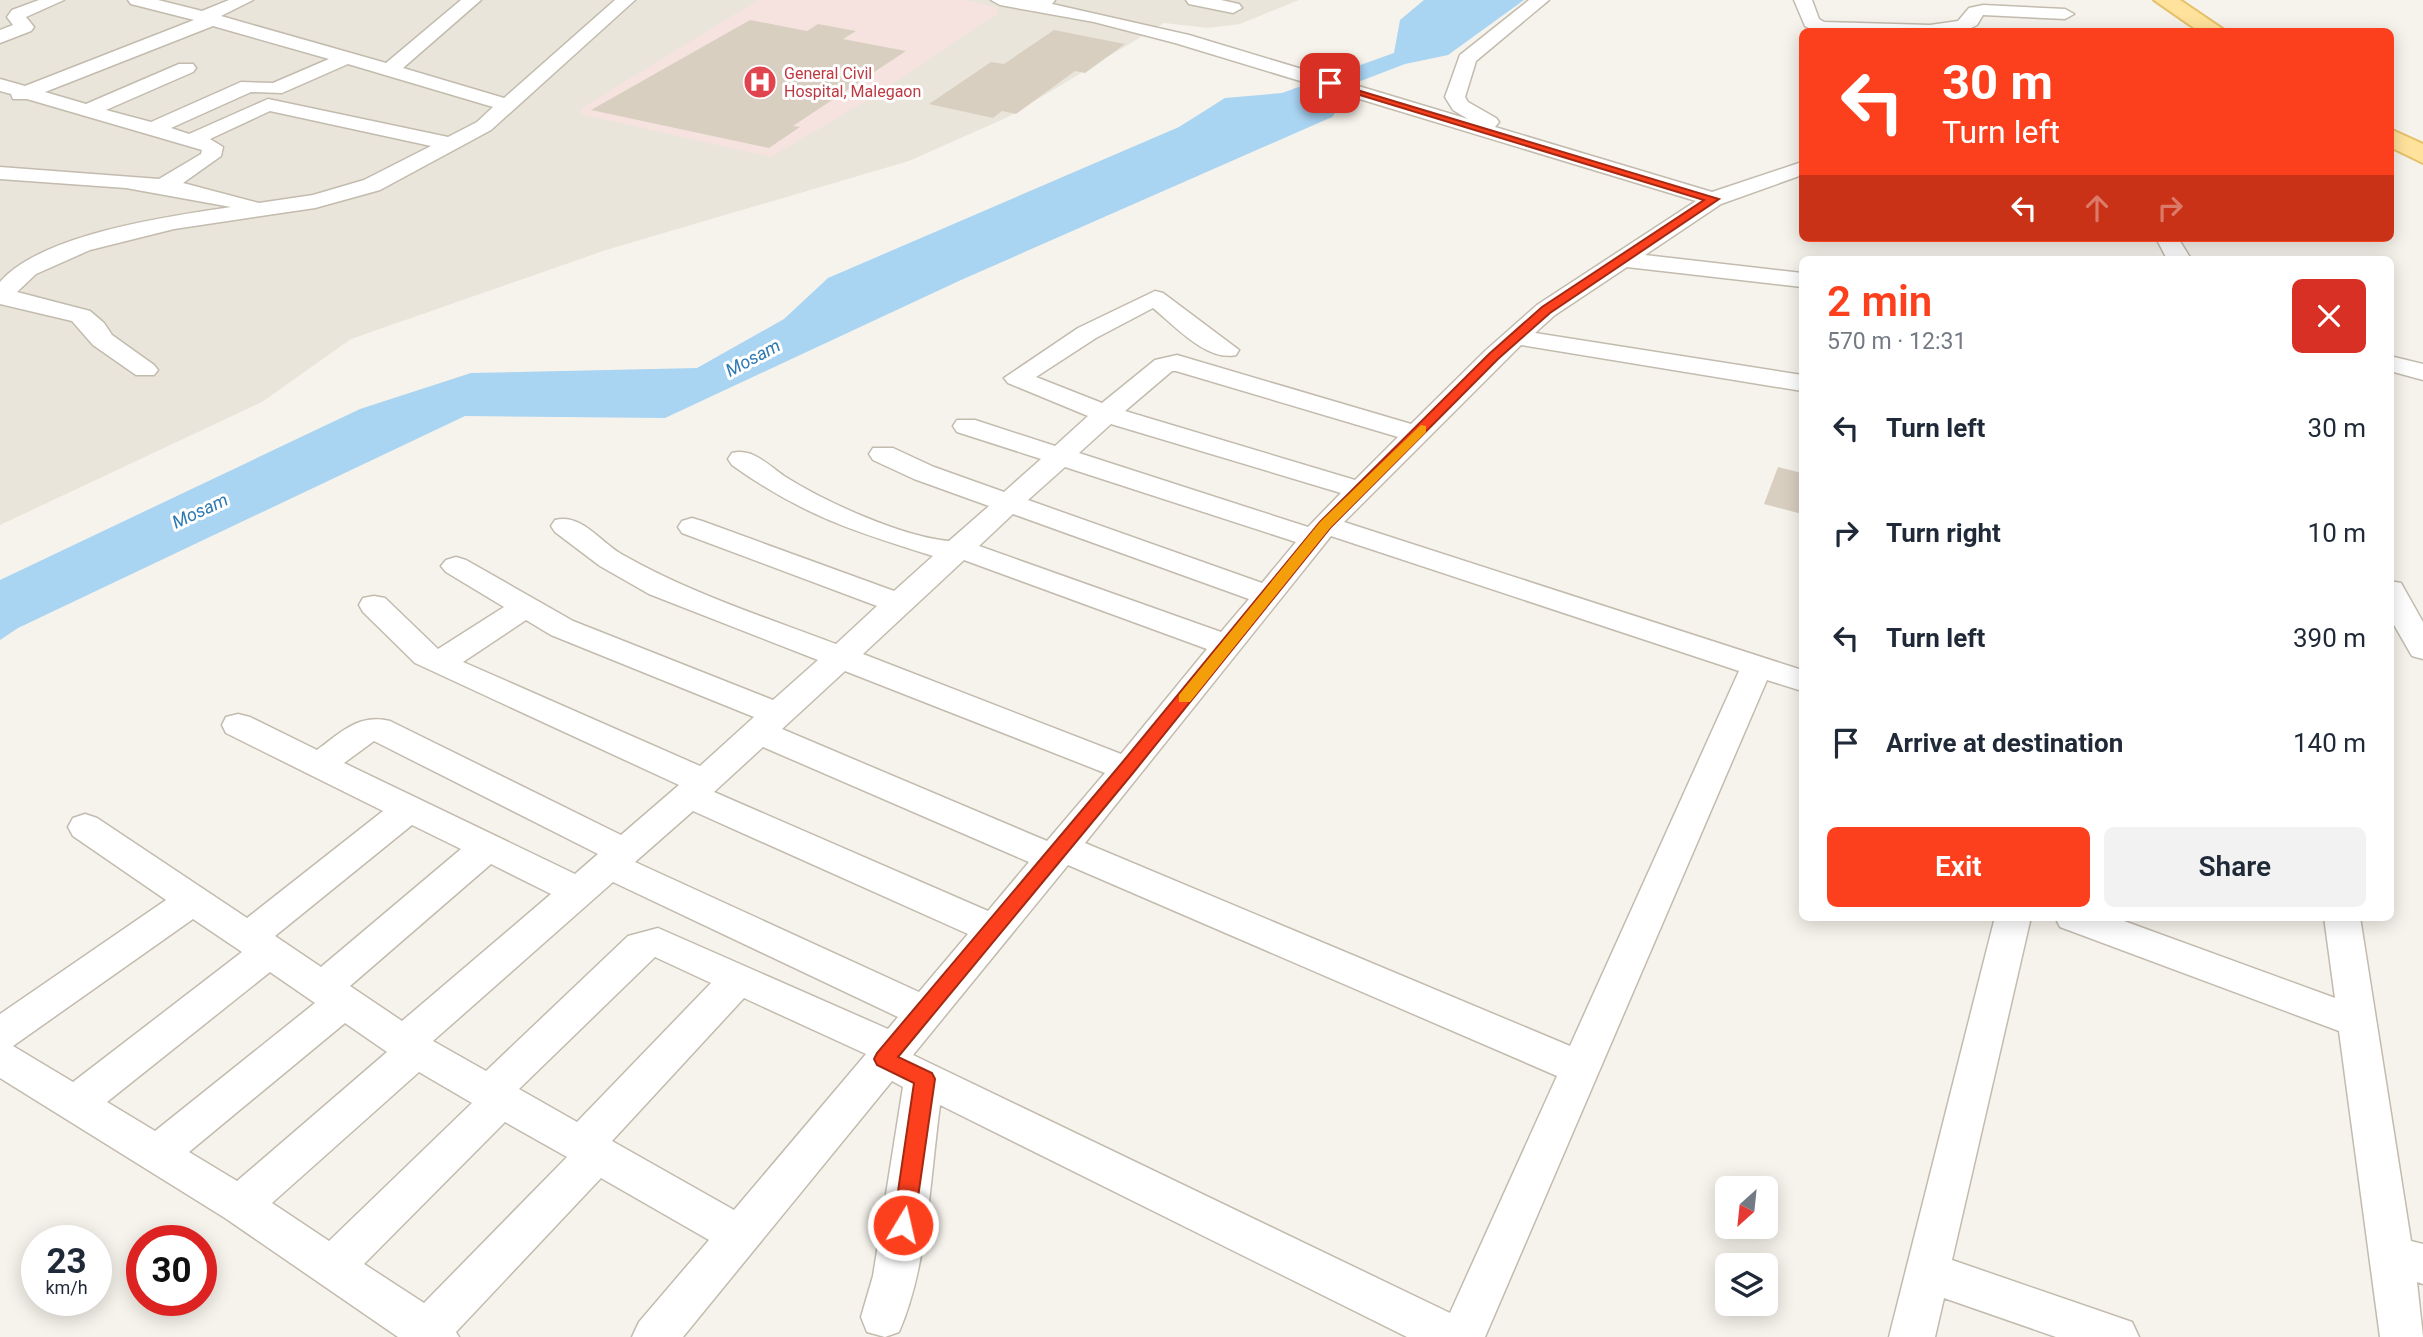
<!DOCTYPE html>
<html lang="en">
<head>
<meta charset="utf-8">
<style>
  :root { --surface:#fff; --page:#f2f2f3; --text:#1f2937; --muted:#747a83; --accent:#fc3f1d }
  body { margin:0; font-family:Roboto,sans-serif; background:var(--page); color:var(--text); height:100vh; display:flex; flex-direction:column; font-size:26px; white-space:nowrap }
  * { box-sizing:border-box; margin:0 }
  p { font-size:23px; color:var(--muted) }
  .icon { flex:none; width:38px; height:38px; fill:none; stroke:currentColor; stroke-width:2; stroke-linecap:round; stroke-linejoin:round }
  .map { position:relative; flex:1; overflow:hidden }
  .sheet { position:absolute; left:1799px; top:256px; width:595px; height:665px; display:flex; flex-direction:column; background:var(--surface); border-radius:10px; box-shadow:0 4px 18px #0003 }
  .sheet>* { flex:none }
  .top-card { position:absolute; left:1799px; top:28px; width:595px; height:214px; border-radius:10px; box-shadow:0 4px 18px #0003; background:#fc3f1d; color:#fff; overflow:hidden }
  .needle { width:46px; rotate:207deg }
  .fabs { position:absolute; left:1715px; top:1176px; display:grid; gap:14px }
  .fabs a { display:grid; place-items:center; width:63px; height:63px; border-radius:10px; background:var(--surface); box-shadow:0 4px 18px #0003; font-size:35px }
  .speed { position:absolute; left:21px; top:1225px; display:flex; gap:14px; font-size:35px; font-weight:700; text-align:center }
  .speed>* { display:grid; place-content:center; width:91px; height:91px; border-radius:50%; background:var(--surface); box-shadow:0 4px 18px #0003; line-height:1 }
  .speed small { font-size:18px; font-weight:400 }
  .speed .limit { border:10px solid #d22; background:#fff; color:#111 }
  .pin { position:absolute; display:grid; place-items:center; width:60px; height:60px; color:#fff; margin:-30px; border-radius:14px; box-shadow:0 4px 10px #0006 }
  .me { position:absolute; width:77px; margin:-38px; rotate:9deg; stroke-linejoin:round; filter:drop-shadow(0 0 5px #0008) }
  .turn { display:flex; align-items:center; gap:24px; height:147px; padding:0 28px; font-size:32px }
  .turn .icon { width:91px; height:91px; stroke-width:2.5 }
  .turn b { display:block; font-size:49px; line-height:60px }
  .lanes { display:flex; align-items:center; height:66px; padding:0 28px; background:#0003; justify-content:center; gap:35px; direction:ltr }
  .lanes .off { opacity:.35 }
  .round { display:grid; place-items:center; flex:none; width:74px; height:74px; border-radius:10px; background:var(--page) }
  .summary { display:flex; align-items:center; justify-content:space-between; height:119px; padding:0 28px }
  h1 { font-size:42px; font-weight:600; line-height:52px; color:var(--accent) }
  .cta { display:flex; gap:14px; margin-top:auto; padding:14px 28px }
  .cta a { flex:1; height:80px; border-radius:10px; background:var(--accent); color:#fff; font-size:28px; font-weight:600; line-height:80px; text-align:center }
  .cta a+a { background:var(--page); color:var(--text) }
  ul { padding:0; list-style:none }
  li { display:flex; align-items:center; gap:21px; height:105px; padding:0 28px }
  li div { flex:1 }
  li b { display:block; font-size:26px }
  li em { font-style:normal }
  .map>svg:first-child { display:block }
</style>
</head>
<body>
<div class="map">
<svg width="2423" height="1337" viewBox="0 0 2423 1337">
  <rect width="100%" height="100%" fill="#f6f3ec"/>
  <path fill="#eae5da" d="M0 0H1299L1240 24 1208 28 1164 23 1008 117 909 161 606 250 351 339 262 402 0 525Z"/>
  <path fill="#f6e3e0" d="M758 0H966L996 7 998 13 876 95 771 157 580 114 582 108Z"/>
  <path fill="#a9d4f2" d="M1424 0H1524L1448 55 1405 64 1358 82 1332 117 961 280 665 418 465 416 18 628 0 640V580L360 409 471 373 697 368 784 319 828 278 1179 127 1225 98 1282 93 1394 53 1400 20Z"/>
  <path fill="#d8cfc1" d="M750 20 807 31 818 24 856 31 843 39 906 51 793 126 800 127 769 148 591 110Z
    M1054 30 1125 44 1085 73 1075 71 1016 114 1002 111 993 118 929 104 991 62 1004 64Z
    M1778 467 1802 473V514L1764 504Z"/>
  <g fill="none" stroke-linecap="round" stroke-linejoin="round">
    <defs>
      <path id="street" d="M39 0H64L26 17 34 27 31 31 0 43V30L13 25 7 17 12 10Z
        M128 0H158L202 11 229 0H253L221 16 386 63 461 0H481L403 68 504 98 615 0H635L491 130 380 190 315 208 174 229 90 250 36 274 17 292 90 311 104 323 112 335 154 365 158 370 154 375H136L93 345 72 321 0 304V282C41 234 170 216 231 207L126 188 0 179V167L159 179 201 154 202 150 27 99H13L11 94 0 91V79L25 86 194 20 131 4ZM213 26 329 59 273 83 241 82 151 122 106 110 193 72 196 68 193 64H179L86 104 45 92ZM348 64 493 107 477 122 448 137 268 99 189 134 171 128 251 92 282 93ZM270 111 431 146 364 180 313 195 259 203 183 183 221 156 223 147 210 139Z
        M991 0H1055L1052 4 1189 35 1468 119 1453 110 1445 97 1460 55 1529 0H1549L1476 61 1465 97 1468 102 1496 118 1499 122 1495 127 1712 192 1802 162V175L1721 204 1645 255 1802 273V287L1627 267 1555 315 1535 333 1802 375V391L1521 345 1344 522 1802 670V691L1767 680 1485 1337H1407L940 1105C930 1178 928 1265 899 1332L885 1337 867 1332 861 1317 873 1276 903 1087 892 1081 683 1337H632L639 1322 709 1240 601 1178 456 1332 459 1337H398L225 1218 0 1078V1014L166 900 73 836 68 827 73 818 85 814 97 818 247 918 383 811 226 733 222 725 226 717 238 714 250 717 317 750C340 733 359 713 390 721L621 835 679 785 415 663 363 612 359 605 363 598 374 596 385 598 438 649 504 607 446 572 441 566 446 560 456 557 466 560 573 621 773 700 818 660 649 594 600 566 555 532 551 526 555 520C582 513 601 543 623 555 690 593 764 617 836 644L877 606 682 533 678 527 682 521 692 518 702 521 894 591 933 556C853 531 802 515 732 465L728 459 732 453C753 448 768 465 784 476 825 502 902 537 949 541L989 506 914 479 873 460 869 454 873 448H893L934 467 1004 492 1041 459 957 432 953 426 957 420H975L1055 446 1088 416 1008 383 1004 378 1078 328 1155 291 1163 293 1239 350 1236 355C1207 362 1174 325 1153 308L1096 338 1036 377 1102 403 1155 360 1177 355 1411 424 1485 351 1537 305 1696 201 1175 43 1094 22 1000 5ZM1172 371H1176L1398 437 1355 480 1125 411ZM1111 424 1341 493 1308 527 1079 453ZM1065 467 1296 542 1262 583 1028 500ZM1013 514 1249 599 1221 632 979 546ZM1331 536 1739 671 1570 1046 1085 843ZM964 560 1207 649 1121 754 863 654ZM526 620 551 635 754 717 700 766 463 662ZM845 671 1105 773 1047 841 782 729ZM374 741 598 854 575 874 344 763ZM763 747 1029 862 988 911 714 792ZM693 811 968 934 919 992 635 862ZM412 825 461 849 321 967 275 936ZM491 864 551 894 402 1021 350 986ZM1068 865 1557 1076 1450 1313 913 1055ZM613 882 898 1017 888 1029 658 928 628 936 486 1071 433 1041ZM193 919 242 952 73 1082 13 1046ZM655 957 711 983 577 1122 519 1089ZM270 972 315 1003 155 1131 107 1102ZM744 998 866 1054 734 1210 612 1141ZM345 1023 387 1052 237 1181 189 1152ZM419 1072 472 1103 329 1241 272 1203ZM505 1122 567 1157 424 1303 364 1264Z
        M1186 0H1221L1239 4 1242 8 1233 13 1189 4Z
        M1794 0H1812L1819 19 1824 22 1930 25 1958 21 1969 8 1983 5 2065 9 2074 14 2065 19 1983 15 1977 25 1963 32H1816L1805 26Z
        M2156 238H2178L2191 259H2167Z
        M2390 356 2423 364V380L2390 371Z
        M2390 581 2401 583 2423 622V659L2412 656 2390 618Z
        M1995 917H2031L1952 1260 2132 1322 2139 1337H2056L1944 1298 1935 1337H1889Z
        M2055 917H2113L2335 998 2324 917H2360L2411 1241 2423 1244V1284L2417 1282 2423 1337H2380L2339 1031 2060 927Z"/>
      <path id="primary" d="M2154 0H2180L2227 32H2200Z
        M2390 129 2423 144V163L2390 147Z"/>
    </defs>
    <use href="#street" stroke="#c2bbae" stroke-width="3"/>
    <use href="#primary" stroke="#e6c16a" stroke-width="4"/>
    <use href="#street" fill="#fff" fill-rule="evenodd"/>
    <use href="#primary" fill="#ffe39c" fill-rule="evenodd"/>
  </g>
  <path fill="#fc3f1d" stroke="#a42913" stroke-width="2" d="M1327 81 1719 199 1550 313 1498 359 1330 528 1133 773 898 1057 932 1073 935 1079 914 1225 911 1232 903 1235 896 1232 893 1225 914 1083 877 1065 874 1059 877 1053 1121 764 1320 522 1489 354 1542 307 1704 200 1327 85Z"/>
  <path fill="#f59e0b" d="M1421 425 1426 426V432L1330 528 1190 702H1179V695L1320 522Z"/>
  <defs>
    <symbol id="hospital-disc" viewBox="-11 -11 22 22"><circle r="9.5" fill="#e0444e" stroke="#fff"/><path d="M-5-5h3v3.5h4V-5h3V5h-3V1.5h-4V5h-3Z" fill="#fff"/></symbol>
  </defs>
  <g fill-rule="evenodd">
    <use href="#hospital-disc" x="741" y="63" width="38" height="38"/>
  </g>
  <g text-anchor="middle" stroke-width="6" stroke-linejoin="round" paint-order="stroke">
    <g font-size="16" fill="#be3a42" stroke="#fff" text-anchor="start">
      <text x="784" y="79">General Civil<tspan x="784" dy="18">Hospital, Malegaon</tspan></text>
    </g>
    <g font-size="18" font-style="italic" fill="#2e7ab2" stroke="#fff">
      <text transform="translate(753 358) rotate(-28)" y="6">Mosam</text>
      <text transform="translate(200 511) rotate(-25)" y="6">Mosam</text>
    </g>
  </g>
</svg>
<div class="fabs">
<a><svg class="needle" viewBox="-14 -14 28 28"><path d="M0-13l5 13h-10z" fill="#e53935"/><path d="M0 13l5-13h-10z" fill="#747a83"/></svg></a>
<a><svg class="icon" aria-label="layers" viewBox="0 0 24 24"><path d="M12 4l9 5-9 5-9-5zM3 14l9 5 9-5"/></svg></a>
</div>
<div class="speed"><div>23<small>km/h</small></div><div class="limit">30</div></div>
<div class="pin" style="left:1330px;top:83px;background:#d93025"><svg class="icon" aria-label="arrive" viewBox="0 0 24 24"><path d="M6 21V4h12l-3 4 3 4H6"/></svg></div>
<svg class="me" style="left:903px;top:1225px" viewBox="-20 -20 40 40"><circle r="17" fill="#fc3f1d" stroke="#fff" stroke-width="3"/><path d="M0-11L8 9 0 5-8 9z" fill="#fff"/></svg>
<div class="top-card">
<div class="turn"><svg class="icon" aria-label="left" viewBox="0 0 24 24"><path d="M17 20v-9H6M10 6l-5 5 5 5"/></svg><div><b>30 m</b>Turn left</div></div>
<div class="lanes"><svg class="icon" aria-label="left" viewBox="0 0 24 24"><path d="M17 20v-9H6M10 6l-5 5 5 5"/></svg><svg class="icon off" aria-label="ahead" viewBox="0 0 24 24"><path d="M12 20V5M6 11l6-6 6 6"/></svg><svg class="icon off" aria-label="right" viewBox="0 0 24 24"><path d="M7 20v-9h11M14 6l5 5-5 5"/></svg></div>
</div>
<section class="sheet">
<div class="summary"><div><h1>2 min</h1><p>570 m · 12:31</p></div><a class="round" style="background:#d93025;color:#fff"><svg class="icon" aria-label="close" viewBox="0 0 24 24"><path d="M6 6l12 12M18 6L6 18"/></svg></a></div>
<ul>
<li><svg class="icon" aria-label="left" viewBox="0 0 24 24"><path d="M17 20v-9H6M10 6l-5 5 5 5"/></svg><div><b>Turn left</b></div><em>30 m</em></li>
<li><svg class="icon" aria-label="right" viewBox="0 0 24 24"><path d="M7 20v-9h11M14 6l5 5-5 5"/></svg><div><b>Turn right</b></div><em>10 m</em></li>
<li><svg class="icon" aria-label="left" viewBox="0 0 24 24"><path d="M17 20v-9H6M10 6l-5 5 5 5"/></svg><div><b>Turn left</b></div><em>390 m</em></li>
<li><svg class="icon" aria-label="arrive" viewBox="0 0 24 24"><path d="M6 21V4h12l-3 4 3 4H6"/></svg><div><b>Arrive at destination</b></div><em>140 m</em></li>
</ul>
<div class="cta"><a>Exit</a><a>Share</a></div>
</section>
</div>
</body>
</html>
